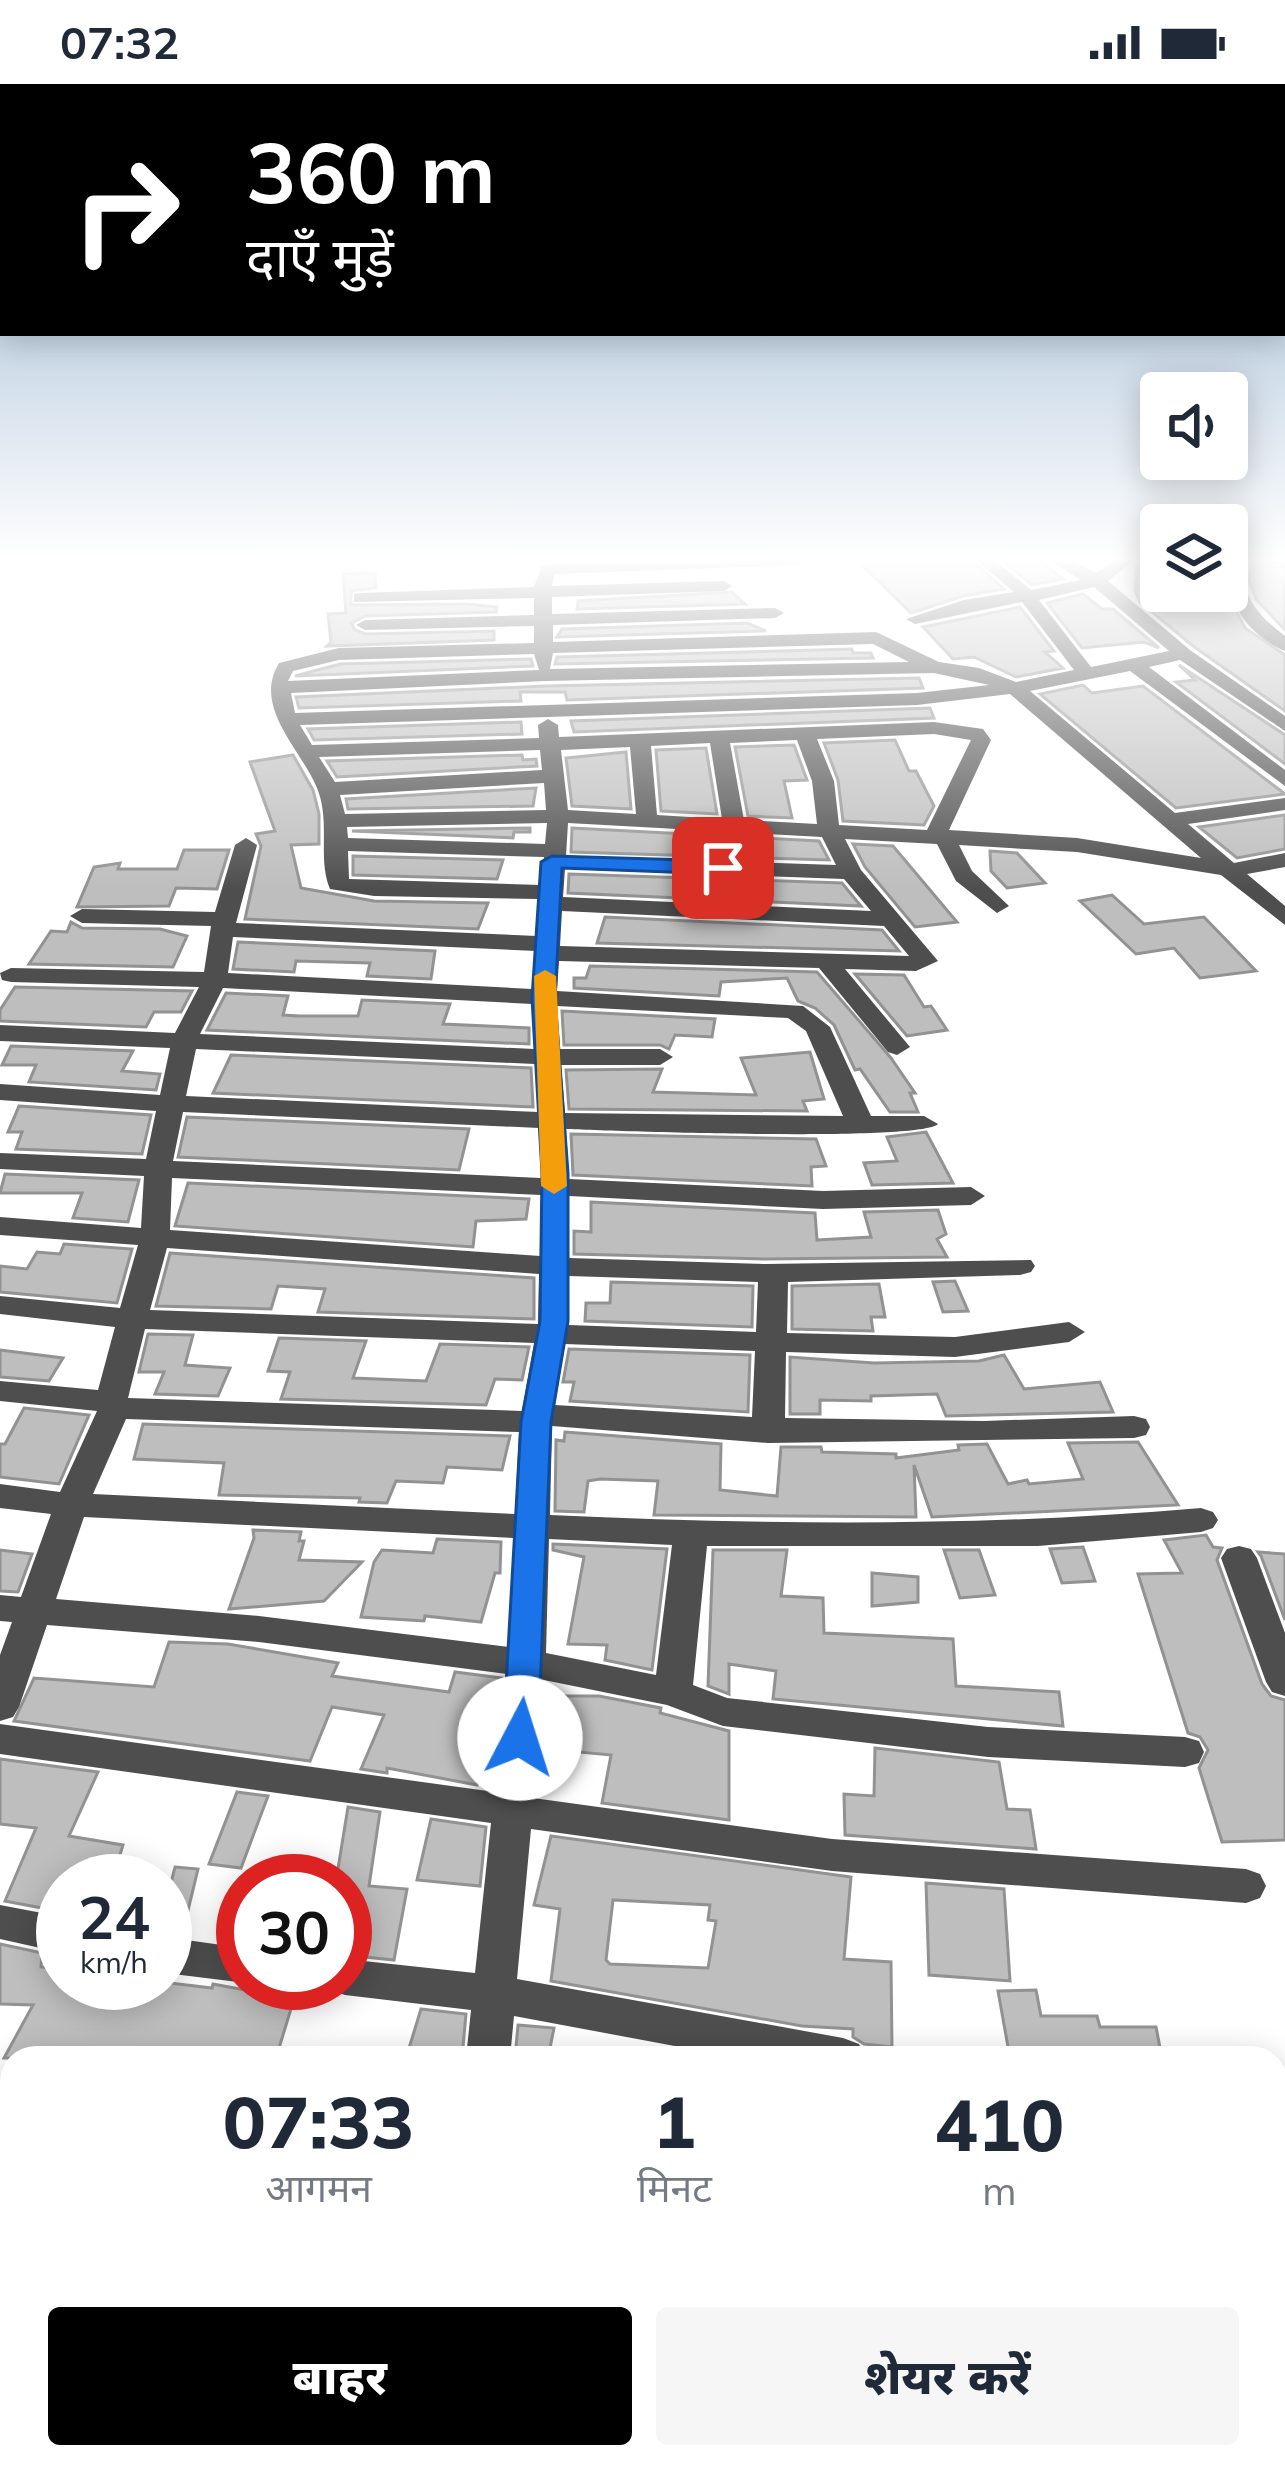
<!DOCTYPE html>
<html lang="hi">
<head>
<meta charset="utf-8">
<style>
  :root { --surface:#fff; --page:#f6f6f7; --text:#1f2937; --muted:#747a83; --accent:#000 }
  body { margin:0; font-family:Mulish,"Noto Sans Devanagari",sans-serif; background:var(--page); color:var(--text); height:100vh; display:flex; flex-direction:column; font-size:45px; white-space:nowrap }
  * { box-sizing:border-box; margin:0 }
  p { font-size:39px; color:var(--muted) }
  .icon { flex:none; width:66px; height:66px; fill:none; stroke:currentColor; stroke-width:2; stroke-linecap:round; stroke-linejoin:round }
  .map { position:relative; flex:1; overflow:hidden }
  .panel { position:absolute; left:0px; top:1962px; width:1287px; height:423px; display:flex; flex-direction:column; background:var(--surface); border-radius:36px 36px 0 0; box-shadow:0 6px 30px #0003 }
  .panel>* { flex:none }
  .guide { position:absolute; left:0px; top:0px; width:1287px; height:252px; box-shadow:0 6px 30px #0003; background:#000; color:#fff; overflow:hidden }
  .buttons { position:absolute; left:1140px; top:288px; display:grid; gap:24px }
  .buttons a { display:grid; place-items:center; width:108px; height:108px; border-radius:12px; background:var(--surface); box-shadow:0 6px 30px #0003; font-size:60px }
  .speed { position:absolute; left:36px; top:1770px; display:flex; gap:24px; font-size:60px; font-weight:700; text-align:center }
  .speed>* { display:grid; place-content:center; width:156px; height:156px; border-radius:50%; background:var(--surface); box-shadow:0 6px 30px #0003; line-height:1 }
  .speed small { font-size:30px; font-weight:400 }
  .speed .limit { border:18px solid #d22; background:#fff; color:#111 }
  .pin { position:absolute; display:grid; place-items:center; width:102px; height:102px; color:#fff; margin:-51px; border-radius:24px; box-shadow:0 6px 18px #0006 }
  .me { position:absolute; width:132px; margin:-66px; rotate:5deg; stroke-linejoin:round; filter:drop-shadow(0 0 9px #0008) }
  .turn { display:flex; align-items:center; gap:42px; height:252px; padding:0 48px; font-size:54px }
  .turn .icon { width:156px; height:156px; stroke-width:2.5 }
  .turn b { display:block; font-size:84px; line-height:102px }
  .eta { display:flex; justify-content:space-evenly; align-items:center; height:204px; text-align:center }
  .eta b { font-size:72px; font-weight:800; line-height:84px }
  .primary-button { display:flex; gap:24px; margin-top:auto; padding:24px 48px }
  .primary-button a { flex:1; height:138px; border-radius:12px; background:var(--accent); color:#fff; font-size:48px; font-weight:800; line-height:138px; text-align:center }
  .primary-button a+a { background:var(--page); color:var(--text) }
  .status { display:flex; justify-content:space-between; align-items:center; height:84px; padding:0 60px; background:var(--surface); direction:ltr }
  .status svg { height:33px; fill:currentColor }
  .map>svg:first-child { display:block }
</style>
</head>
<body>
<div class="status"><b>07:32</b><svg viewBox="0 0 49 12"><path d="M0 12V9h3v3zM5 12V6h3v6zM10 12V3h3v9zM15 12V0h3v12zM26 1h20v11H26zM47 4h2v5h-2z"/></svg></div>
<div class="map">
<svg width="1285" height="2383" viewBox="0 0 1285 2383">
  <rect width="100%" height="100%" fill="#fff"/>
  <path fill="#bebebe" stroke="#929292" stroke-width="3" fill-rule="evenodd" d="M876 472H967L1004 505 963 512 911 529 861 480 879 475Z
    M997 472H1033L1063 495 1032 501Z
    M1253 476 1285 480V546L1256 515 1249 496Z
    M1137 483 1161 507H1226L1245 544 1285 571V627L1193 562 1140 518 1135 507Z
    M375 489 376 504 351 507V521L467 520 497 523 496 528 365 532 352 539 354 545 365 550 494 547V556L327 562 331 558 328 530 346 529 343 490Z
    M732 508 745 520 577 525 578 517Z
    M1083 510 1102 525H1113L1159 564 1144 558 1082 564 1047 519Z
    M1020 523 1054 567 1045 568 1063 584 1016 593 974 573 953 575 923 543Z
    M747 539 766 547 557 553 562 545Z
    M852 565 853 569H871L873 574 555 580 557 573Z
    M531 575 533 582 295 592 340 580Z
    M1179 581 1285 651V680L1176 598 1195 596Z
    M919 594 923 604 567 616 565 608H520L521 617 299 624 296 613 545 602Z
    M1083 601 1092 609 1143 602 1285 710 1176 724 1040 610Z
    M930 624 934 634 574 648 571 637Z
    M521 638 522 650 314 656 308 645Z
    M895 656 909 687H916L934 722 924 741 843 737 838 696 824 659Z
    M794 661 807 696 784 697 792 734 748 732 735 663Z
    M706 664 717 730 661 727 656 666Z
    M626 668 631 725 572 722 566 674Z
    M293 671 313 706 319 730V760L291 761 301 804 374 817 488 819 478 845 245 835 261 762 256 750 275 747 250 678Z
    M522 671 523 676 536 675 537 682 337 693 327 677Z
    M536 704 533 722 348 725 346 715Z
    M1285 731V765L1237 774 1199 743Z
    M530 744V748H514L513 754 352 747Z
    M572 744 819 757 829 776 571 768Z
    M853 760 893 762 957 838 915 843 865 783Z
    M184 766H229L217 805 176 804 169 822 77 823 94 783 120 779 118 785H177Z
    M990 767 1017 769 1045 799 1007 804 991 787Z
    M353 772 503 776 497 795 353 791Z
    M569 790 842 799 861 822 568 809Z
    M1112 811 1144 840 1204 833 1256 887 1200 894 1174 864 1136 870 1080 817Z
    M605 833 882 846 899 867 597 859Z
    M71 838 82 844 160 845 187 852 173 883 29 880 51 847 67 848Z
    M238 858 435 867 431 895 367 892 370 879 296 877 294 888 233 885Z
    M590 882 817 888 891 974 915 1009H910L918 1028H890L860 985 855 986 834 941 815 924 798 917 787 894 721 898 719 912 574 904V894H586Z
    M855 890 904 891 924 923 931 922 947 946 907 952Z
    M15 903 192 907 181 928H154L146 943 0 937V926Z
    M226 909 288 912 283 931 299 932H358L362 916 450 920 443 940 529 944V960L207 946Z
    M562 927 715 935 712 953 675 951 669 965 660 961H564Z
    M11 962 133 967 122 987 160 990 156 1006 29 998 36 981H2Z
    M810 968 824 1015 803 1017 807 1027 569 1025 566 986 662 985 653 1008 756 1011 741 974Z
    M231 971 531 984 533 1023 213 1009Z
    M19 1022 151 1031 142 1070 16 1065 22 1048H8Z
    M187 1033 469 1045 459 1086 178 1073Z
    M926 1048 953 1099 872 1101 864 1079 897 1077 887 1053Z
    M571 1050 816 1055 826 1082 811 1083 812 1102 573 1091Z
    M5 1090 139 1096 128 1138 73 1134 82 1109H0Z
    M188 1099 529 1115 526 1135 476 1137 473 1163 175 1142Z
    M591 1118 815 1129 817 1156 871 1153 864 1128 938 1126 946 1150 937 1155 947 1173 766 1175 574 1170V1147L591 1148Z
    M64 1160 132 1165 117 1219 0 1208V1182L27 1185 37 1168 60 1170Z
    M170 1169 534 1194V1235L318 1228 325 1205 278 1202 271 1225 156 1222Z
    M955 1197 968 1227 943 1228 933 1198Z
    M611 1198 753 1202 752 1243 585 1237 586 1219H610Z
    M879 1200 885 1233H871L873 1247 792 1245V1202Z
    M148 1250 193 1251 185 1281 230 1284 218 1312 155 1310 164 1288H139Z
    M279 1254 366 1257 353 1294 426 1297 440 1260 529 1263 522 1296 495 1295 486 1321 281 1315 290 1288 268 1287Z
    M569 1265 750 1271 748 1328 570 1317 574 1298H563Z
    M0 1266 63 1274 49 1297 0 1293Z
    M1004 1271 1024 1305 1100 1298 1113 1328 946 1332 937 1310 871 1312V1317L820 1316V1330H790V1273L874 1279 979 1277Z
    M24 1324 89 1331 59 1400 0 1393V1360H5Z
    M143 1340 510 1352 502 1386 447 1383 443 1399 396 1397 387 1419 359 1418 360 1414 219 1411 224 1379 134 1375Z
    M565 1348 721 1360 720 1406 777 1412 781 1363H821L822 1368 896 1370V1374L959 1366 958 1361 987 1360 1008 1400 1027 1396 1029 1400 1083 1395 1068 1359 1138 1358 1178 1421 932 1433 914 1381 916 1433 654 1431 658 1397 600 1395 588 1397 584 1428 555 1427 556 1356 564 1357Z
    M253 1446 301 1448 299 1457H304L299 1476 362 1478 324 1517 229 1525 254 1454Z
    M1206 1451 1213 1463 1222 1464 1217 1476 1262 1600 1271 1612 1285 1616V1756L1222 1758 1199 1684 1208 1666 1200 1653 1188 1649 1138 1490 1182 1489 1164 1456Z
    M437 1455 501 1458 500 1489H495L481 1538 425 1532 424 1537 361 1533 374 1478 382 1466 433 1469Z
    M553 1460 667 1465 652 1586 605 1576 607 1561 568 1560 584 1473 553 1466Z
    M1083 1463 1095 1497 1062 1499 1050 1465Z
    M0 1466 32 1470 18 1508 0 1507Z
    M713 1466H787L781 1512 823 1514 824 1549 953 1555 956 1602 1059 1608 1063 1642 773 1615 776 1587 729 1580V1610L708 1602Z
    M944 1466H979L995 1511 960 1514Z
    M1258 1468 1285 1470V1536L1261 1472Z
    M872 1489 918 1493V1518L872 1522Z
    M169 1558 228 1560 338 1579 332 1592 449 1608 455 1588 502 1594 497 1648 477 1701 387 1684V1689L361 1685 384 1631 332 1623 310 1677 14 1637 34 1594 154 1603Z
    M558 1612H599L661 1624 660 1629 729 1647V1736L602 1719 611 1671 548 1665Z
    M875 1664 999 1678 1007 1725 1030 1726 1036 1765 845 1751 844 1710 874 1712Z
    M0 1675 98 1688 69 1752 123 1761 112 1797H63V1828L5 1817 36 1744 0 1740Z
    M237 1708 268 1712 241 1784 209 1780Z
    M348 1723 380 1728 369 1802 407 1805 394 1876 345 1871V1797H336Z
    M431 1735 486 1743 480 1802 417 1796Z
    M551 1752 851 1793 844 1875 891 1878 892 1963 864 1960 853 1953V1945L802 1942 551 1897 560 1825 534 1821ZM613 1816 710 1821 708 1836 716 1837 708 1884 610 1880 606 1876Z
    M175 1783 198 1785 182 1851 165 1849V1822Z
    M926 1799 1004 1805 1010 1897 929 1891Z
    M0 1860 42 1869 41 1883 63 1885V1899H170L212 1904 213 1900 294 1915 276 1974H222L145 1964 141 1974H4L33 1921 0 1920Z
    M1036 1906 1041 1932H1097L1100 1943H1156L1162 1974H1010L998 1907Z
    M421 1925 466 1930 462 1974H406Z
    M518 1941 554 1944 548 1974H515Z"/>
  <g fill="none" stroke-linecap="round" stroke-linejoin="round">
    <path fill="#4e4e4e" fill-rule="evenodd" d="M308 472H337L328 477Z
      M801 472 806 476 797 481 554 490 552 502 724 497 733 502 724 507 552 513V530L775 524 784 529 775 534 553 541V558L876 548 939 578 979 584 1016 598 1074 586 1022 518 915 540 906 535 964 516 1014 508 971 472H990L1031 506 1081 496 1042 472H1063L1096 489 1121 472H1139L1108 497 1190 566 1285 632V647L1180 576 1149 583 1285 686V702L1130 587 1030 607 1175 729 1285 714V726L1188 740 1234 779 1285 769V783L1247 790 1285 822V841L1221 791 1077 768 959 761 972 787 1009 822 997 829 956 797 937 760 845 755 861 786 938 877 916 887 845 885 910 963 897 971 888 968 819 884 559 877 557 907 803 922 830 943 871 1032H924L938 1040C920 1058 614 1047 566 1045L569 1095 823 1107 971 1103 985 1112 971 1121 823 1125 569 1112V1174L766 1180 1031 1176 1035 1182 1031 1188 1020 1191 788 1198 787 1249 955 1253 1069 1238 1085 1248 1069 1258 955 1273 786 1268 785 1334 984 1337 1134 1332 1146 1335 1150 1343 1146 1351 1134 1354 768 1359 552 1342 550 1431C767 1441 984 1443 1201 1424L1213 1428 1218 1436 1213 1444 1201 1448 1038 1462H707L693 1601 727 1614 988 1643 1185 1653 1199 1657 1204 1668 1199 1679 1185 1683 988 1673 723 1642 667 1621 544 1596 533 1714 832 1755 1246 1785 1260 1790 1266 1802 1260 1814 1246 1819 832 1787 531 1745 517 1895 843 1954 859 1960 865 1974H739L514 1932 510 1974H466L471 1926 345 1911 330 1906 327 1899H345V1875L475 1889 491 1739 0 1670V1640L495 1708 507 1590 259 1558 47 1541 19 1623 13 1633 0 1637V1571L12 1538 0 1537V1511L21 1513 51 1430 0 1424V1400L60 1408 97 1327 0 1317V1297L98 1306 115 1243 0 1230V1212L120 1224 138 1161 0 1151V1133L141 1144 144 1092 0 1085V1069L146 1075 156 1027 0 1016V1000L160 1011 170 964 0 957V941L175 949 199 903 11 898 2 896 0 889 11 884 204 888 211 842 82 839 70 832 82 825 215 828 235 761 246 754 257 761 236 839 537 852 539 815 374 812 330 805C317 774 331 738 317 704 301 665 252 623 279 579L339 564 534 559V542L365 546 356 541 365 536 534 531V514L354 518V510L360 509 534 503 542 482 574 476ZM1094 503 1169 567 1091 583 1039 516ZM873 560 909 578 550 585 553 569ZM534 570 539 586 288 597 293 587 339 576ZM934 589 989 601 917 609 295 629 291 609 545 597ZM1010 610 1201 774 1077 754 949 746 991 656 983 645 934 638 559 653 558 641 548 635 538 641 539 654 312 661 300 641 917 621ZM934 650 971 656 927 746 839 741 834 697 817 655ZM797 656 812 697 817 740 744 736 730 659ZM710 659 722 735 657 731 651 662ZM630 663 636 730 568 726 561 666ZM540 666 542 686 335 698 319 673ZM544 699 546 726 345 730 340 711ZM547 739 545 760 348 754 347 743ZM568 739 822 753 836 781 566 772ZM348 767 544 773 541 801 349 795ZM565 785 844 795 871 827 563 813ZM562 827 884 842 909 872 560 862ZM233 853 536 867 532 905 228 889ZM223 904 532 920 534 965 200 950ZM557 922 788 934 806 947 843 1032 565 1029 561 981H660L673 973 660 965H560ZM196 965 535 980 538 1028 186 1012ZM183 1028 539 1044 541 1094 173 1077ZM172 1094 541 1111 540 1172 170 1146ZM167 1164 539 1190 538 1240 150 1226ZM569 1192 758 1198 756 1248 569 1241ZM145 1245 534 1259 522 1327 128 1314ZM565 1260 755 1267 752 1333 555 1321ZM126 1335 519 1348 515 1430 93 1410ZM84 1433 514 1454 509 1563 259 1532 56 1515ZM549 1455 672 1461 656 1591 546 1569Z
      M1232 472H1249C1235 508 1258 531 1285 552V567C1250 553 1216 510 1232 472Z
      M1239 1462 1251 1465 1257 1474 1285 1549V1612L1272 1608 1266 1598 1221 1474 1227 1465Z
      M0 1821 63 1833V1869L0 1855Z
      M165 1853 243 1864 246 1899 165 1889Z
      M1275 2026 1285 2028V2070L1275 2068Z
      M0 2085 12 2087V2131L0 2129Z
      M0 2144 12 2146V2192L0 2190Z
      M1275 2299 1285 2301V2351L1275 2349Z
      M310 2373H362V2383H310Z
      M755 2373H807V2383H755Z
      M1120 2373H1229L1233 2383H1125Z"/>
  </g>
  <linearGradient id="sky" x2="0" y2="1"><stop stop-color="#89aaca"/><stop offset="0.59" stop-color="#fff"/><stop offset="1" stop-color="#fff" stop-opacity="0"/></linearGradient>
  <rect width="1285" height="805" fill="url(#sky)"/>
  <path fill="#1a73e8" stroke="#114b97" stroke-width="3" d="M552 772 723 777 733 784 723 790 562 784 555 914 568 1089V1237L551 1338 538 1654 533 1663 520 1667 508 1663 503 1654 521 1338 540 1237 542 1089 532 914 541 778Z"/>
  <path fill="#f59e0b" d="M545 886 556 892 567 1102 554 1110 541 1102 534 892Z"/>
</svg>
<div class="buttons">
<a><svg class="icon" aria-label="sound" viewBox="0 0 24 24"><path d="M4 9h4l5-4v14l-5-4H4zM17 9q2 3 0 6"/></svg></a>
<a><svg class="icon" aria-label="layers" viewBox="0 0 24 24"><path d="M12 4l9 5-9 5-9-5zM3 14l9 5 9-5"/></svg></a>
</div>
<div class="speed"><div>24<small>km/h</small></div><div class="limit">30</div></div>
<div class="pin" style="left:723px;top:784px;background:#d93025"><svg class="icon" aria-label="arrive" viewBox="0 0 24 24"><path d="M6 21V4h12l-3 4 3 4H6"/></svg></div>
<svg class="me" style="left:520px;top:1654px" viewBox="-20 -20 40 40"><circle r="19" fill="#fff"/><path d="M0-13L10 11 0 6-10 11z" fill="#1a73e8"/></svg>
<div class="guide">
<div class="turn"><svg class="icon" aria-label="right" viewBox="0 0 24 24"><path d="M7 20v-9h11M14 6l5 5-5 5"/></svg><div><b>360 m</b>दाएँ मुड़ें</div></div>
</div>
<section class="panel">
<div class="eta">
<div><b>07:33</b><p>आगमन</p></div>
<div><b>1</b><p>मिनट</p></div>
<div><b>410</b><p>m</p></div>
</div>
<div class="primary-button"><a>बाहर</a><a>शेयर करें</a></div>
</section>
</div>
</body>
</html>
